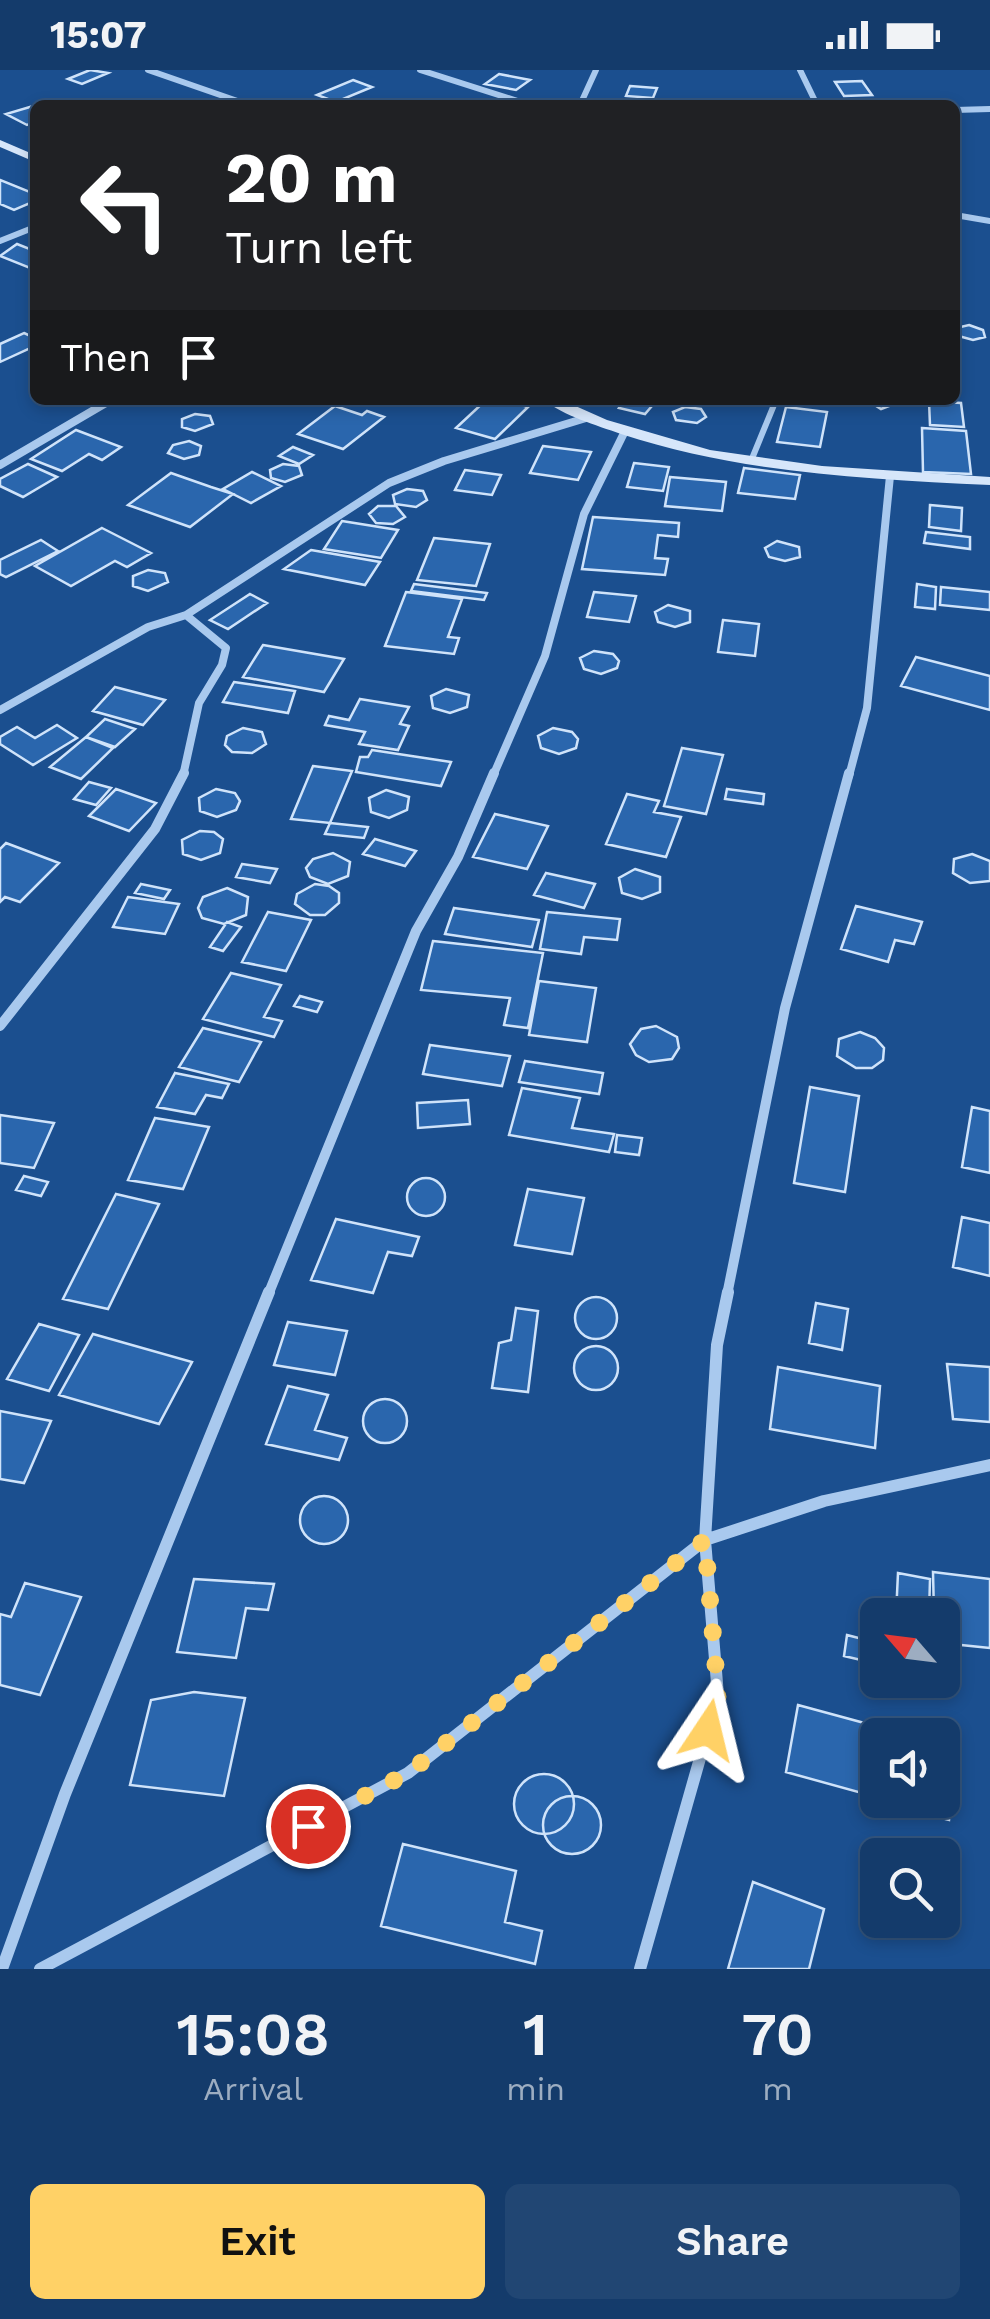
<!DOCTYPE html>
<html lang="en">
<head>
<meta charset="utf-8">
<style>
  :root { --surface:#143b6b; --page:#214673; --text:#f1f3f6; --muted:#9dadc1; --line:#33557e; --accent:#ffd166 }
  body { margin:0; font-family:"Work Sans",sans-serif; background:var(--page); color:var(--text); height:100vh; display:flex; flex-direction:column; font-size:38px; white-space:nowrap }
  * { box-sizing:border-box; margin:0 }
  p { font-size:32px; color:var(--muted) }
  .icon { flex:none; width:55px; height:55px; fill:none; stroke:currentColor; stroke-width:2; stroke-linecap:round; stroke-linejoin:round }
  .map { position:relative; height:1899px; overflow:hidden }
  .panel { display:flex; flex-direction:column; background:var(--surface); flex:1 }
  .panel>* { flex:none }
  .hud { position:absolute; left:30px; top:30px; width:930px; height:305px; border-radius:15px; box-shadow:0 5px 15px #0003,0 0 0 2px var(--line); background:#202124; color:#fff; overflow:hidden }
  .needle { width:65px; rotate:298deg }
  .fabs { position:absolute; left:860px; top:1528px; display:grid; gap:20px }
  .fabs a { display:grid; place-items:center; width:100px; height:100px; border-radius:15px; background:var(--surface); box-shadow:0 5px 15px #0003,0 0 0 2px var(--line); font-size:50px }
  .pin { position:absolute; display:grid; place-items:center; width:85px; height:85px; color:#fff; margin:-42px; border:5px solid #fff; border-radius:50%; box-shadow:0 2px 10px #0007 }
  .me { position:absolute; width:110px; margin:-55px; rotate:10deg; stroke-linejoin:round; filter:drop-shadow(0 0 8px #0008) }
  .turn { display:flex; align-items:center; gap:35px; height:210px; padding:0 30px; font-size:45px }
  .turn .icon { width:130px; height:130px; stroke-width:2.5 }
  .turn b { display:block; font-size:70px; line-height:85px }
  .then { display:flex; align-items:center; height:95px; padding:0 30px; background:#0003; gap:20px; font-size:38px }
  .eta { display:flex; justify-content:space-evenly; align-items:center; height:170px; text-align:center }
  .eta b { font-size:60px; font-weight:600; line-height:70px }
  .button { display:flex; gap:20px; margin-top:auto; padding:20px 30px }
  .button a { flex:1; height:115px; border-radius:15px; background:var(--accent); color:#111; font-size:40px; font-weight:600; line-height:115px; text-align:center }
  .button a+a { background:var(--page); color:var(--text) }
  .status { display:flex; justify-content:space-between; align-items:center; height:70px; padding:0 50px; background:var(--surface); direction:ltr }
  .status svg { height:28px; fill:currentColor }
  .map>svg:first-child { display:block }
</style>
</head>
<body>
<div class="status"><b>15:07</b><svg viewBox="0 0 49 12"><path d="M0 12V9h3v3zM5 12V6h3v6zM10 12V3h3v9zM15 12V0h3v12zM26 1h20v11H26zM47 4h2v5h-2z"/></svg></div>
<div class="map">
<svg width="990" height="1899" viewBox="0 0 990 1899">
  <rect width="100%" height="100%" fill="#1b4f8f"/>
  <path fill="#2a66ad" stroke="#cfe3fa" stroke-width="2.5" d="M90 0 108 3 82 14 68 9Z
    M499 4 530 10 516 20 485 14Z
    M353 10 372 17 336 32 317 25Z
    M862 11 872 25 844 26 835 12Z
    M630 16 657 18 653 28 626 26Z
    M40 34 35 35V52L27 55 6 44Z
    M0 110 35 124V131L14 140 0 134Z
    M17 174 35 181V200L0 186Z
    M969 255 983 260 985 267 973 270 955 265 956 258Z
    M24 263 35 268V276L0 292V274Z
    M486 330H503L528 337 495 369 456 358Z
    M625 330H657L645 344 619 338Z
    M867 330H900V332L881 339Z
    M929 331 961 333 964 357 930 355Z
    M335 336 362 345 367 341 384 347 343 379 298 364Z
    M685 337 701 339 706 347 697 353 676 350 673 342Z
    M786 337 827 342 820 377 777 372Z
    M195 344 210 346 213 354 195 361 182 357V349Z
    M922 358 966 361 971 404 923 402Z
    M76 360 121 377 102 390 89 384 62 401 31 389Z
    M189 371 201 376 199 385 184 389 168 383 173 375Z
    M543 376 591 382 578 410 530 403Z
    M293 377 313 385 299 394 279 386Z
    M634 393 669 397 663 421 627 417Z
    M28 394 57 407 23 427 0 416V409Z
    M283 394 299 396 302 405 285 412 271 408 270 400Z
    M744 398 800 405 795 429 738 423Z
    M465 400 501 405 492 425 455 420Z
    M252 402 281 416 251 433 223 419Z
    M171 403 211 417 233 424 190 457 128 435Z
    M670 407 726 412 722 441 665 436Z
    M407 419 423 421 427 430 416 437 395 434 393 425Z
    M930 435 962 438 961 461 929 457Z
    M378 436H396L405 447 393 454 376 453 369 444Z
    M593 447 679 453 678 467 658 465 655 488 668 489 665 505 582 499Z
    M342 451 398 460 381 488 324 479Z
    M102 458 151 483 127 497 115 491 71 516 35 496Z
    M926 462 970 467V479L924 473Z
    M434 468 490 474 476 516 417 510Z
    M41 470 58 481 6 507 0 504V490Z
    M777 471 799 477 800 487 785 491 769 487 765 478Z
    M311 480 380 492 365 515 284 499Z
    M148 500 165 503 168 512 148 521 133 516V506Z
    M414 514 487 523 484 530 411 521Z
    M917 514 936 517 935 539 915 537Z
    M941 517 990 522V540L940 535Z
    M406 522 462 529 448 567 459 568 454 584 385 576Z
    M594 522 636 526 629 552 587 547Z
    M250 524 267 533 228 559 210 550Z
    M668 535 690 541V552L675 557 658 552 655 542Z
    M723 550 759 554 755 586 718 582Z
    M263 575 344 589 324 622 243 607Z
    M594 581 613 584 619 591 617 598 601 604 584 599 580 588Z
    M916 587 990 606V640L901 616Z
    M234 612 295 621 288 643 223 632Z
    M115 617 165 630 143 655 93 641Z
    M446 619 469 625 467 637 450 643 433 638 431 626Z
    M360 629 409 637 400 654 409 656 398 680 359 674 365 662 325 655 329 646 349 650Z
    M105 649 135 659 115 677 86 667Z
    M57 655 77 668 33 695 0 674V667L17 657 35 668Z
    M243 658 262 662 266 674 252 683 232 682 225 675 227 666Z
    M553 658 572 662 578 669 576 678 559 684 541 678 538 666Z
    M86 667 113 678 81 709 50 697Z
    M682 678 723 685 706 744 664 736Z
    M372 680 451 692 441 716 356 702 360 687H368Z
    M313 696 352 701 330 753 291 749Z
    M89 712 111 718 96 735 74 729Z
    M116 719 156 733 129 761 89 746Z
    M216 719 235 723 240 731 236 740 217 747 200 741 199 728Z
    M727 719 764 724 763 734 725 729Z
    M386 720 409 727 407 740 389 748 371 742 369 728Z
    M627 724 659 731 654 742 681 747 666 787 606 774Z
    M495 744 548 756 527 799 473 787Z
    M330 753 368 757 364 768 325 764Z
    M200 761 214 762 223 769 220 783 201 790 183 784 182 770Z
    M375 769 416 781 405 796 363 784Z
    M6 773 59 793 20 832 5 827 0 832V779Z
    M333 783 350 792 348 806 328 814 310 807 306 798 313 789Z
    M972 784 990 791V811L970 813 953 803 954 789Z
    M242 794 277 799 270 813 236 807Z
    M635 799 660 807V822L642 829 622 823 619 808Z
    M546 803 595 814 584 838 534 825Z
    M141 814 170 820 164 829 135 823Z
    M315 814 329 816 339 823V833L325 845H310L295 834 297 824Z
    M227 818 248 827 246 845 224 854 202 848 198 838 203 827Z
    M128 827 179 834 165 864 113 857Z
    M856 836 922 852 914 874 895 870 888 892 841 879Z
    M454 838 539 850 532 877 445 864Z
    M268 842 311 850 286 901 242 892Z
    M547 842 620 849 617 870 584 867 581 884 540 879Z
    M227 852 241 857 223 881 210 877Z
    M433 871 543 883 528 958 504 955 510 928 421 920Z
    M231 903 281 915 264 947 282 951 274 967 203 949Z
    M539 911 596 918 587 972 529 965Z
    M300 926 322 932 317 942 294 936Z
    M656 956 677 967 679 978 672 989 649 992 636 985 630 974 641 959Z
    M203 958 261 972 239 1012 179 997Z
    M860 962 875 968 884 978 883 990 872 998H856L837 986 839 969Z
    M430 975 510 986 502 1016 423 1004Z
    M525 991 603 1003 599 1024 519 1012Z
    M175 1003 229 1014 222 1028 206 1025 195 1044 157 1037Z
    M810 1017 859 1026 845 1122 794 1113Z
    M522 1018 580 1028 572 1058 614 1064 609 1082 509 1065Z
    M468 1030 470 1054 418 1058 417 1033Z
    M972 1037 990 1041V1103L962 1097Z
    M0 1045 54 1053 34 1098 0 1093Z
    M155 1048 209 1057 183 1119 128 1110Z
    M617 1065 642 1068 639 1085 615 1082Z
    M24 1106 48 1112 41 1126 16 1120Z
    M407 1127a19 19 0 1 1 38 0a19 19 0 1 1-38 0Z
    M528 1119 584 1128 572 1184 515 1175Z
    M116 1124 159 1134 108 1239 63 1229Z
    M962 1147 990 1153V1206L953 1197Z
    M336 1149 419 1167 412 1186 388 1182 373 1223 311 1210Z
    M575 1248a21 21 0 1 1 42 0a21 21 0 1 1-42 0Z
    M816 1233 848 1239 842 1280 809 1273Z
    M516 1238 538 1241 528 1322 492 1318 499 1273 511 1270Z
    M288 1252 347 1261 335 1305 274 1295Z
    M39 1254 79 1265 49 1321 7 1309Z
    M93 1264 192 1292 159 1354 59 1325Z
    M574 1298a22 22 0 1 1 44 0a22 22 0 1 1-44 0Z
    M947 1294 990 1297V1352L953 1349Z
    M778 1297 880 1316 875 1378 770 1359Z
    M288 1316 328 1325 315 1360 347 1368 339 1390 266 1374Z
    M363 1351a22 22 0 1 1 44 0a22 22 0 1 1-44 0Z
    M0 1341 51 1351 24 1413 0 1409Z
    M300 1450a24 24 0 1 1 48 0a24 24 0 1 1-48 0Z
    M933 1502 990 1509V1578L942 1573V1545H934Z
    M898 1503 930 1509 929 1545H896Z
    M194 1509 274 1514 268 1540 246 1538 236 1588 177 1582Z
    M25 1513 81 1527 40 1625 0 1615V1544L11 1547Z
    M847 1565 878 1573V1594L844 1586Z
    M194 1622 245 1628 224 1726 130 1715 151 1630Z
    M798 1635 879 1657 869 1725 786 1702Z
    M942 1679 954 1681 949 1750 905 1739 906 1730H942Z
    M514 1734a30 30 0 1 1 60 0a30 30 0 1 1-60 0Z
    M543 1755a29 29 0 1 1 58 0a29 29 0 1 1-58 0Z
    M403 1774 516 1801 505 1852 542 1861 535 1894 381 1856Z
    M753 1812 824 1839 809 1899H728Z"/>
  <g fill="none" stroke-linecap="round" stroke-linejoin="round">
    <path stroke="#a9c9ee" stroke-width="6" d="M751 391 776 330"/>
    <path stroke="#a9c9ee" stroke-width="6" d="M148 0 249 35
      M420 0 530 35
      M800 0 817 35
      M580 35 596 0
      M955 40 990 39
      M955 145 990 151
      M0 171 35 157"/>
    <path stroke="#a9c9ee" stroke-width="8" d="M0 395 111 330
      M0 640 148 557 186 545 389 413 444 391 586 348
      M183 706 199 633 222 595 226 578 186 545
      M493 706 545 586 584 444 624 363
      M849 706 867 638 890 406"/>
    <path stroke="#a9c9ee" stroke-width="10" d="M0 956 155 759 184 703
      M268 1225 416 861 458 787 494 703
      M727 1225 785 938 849 703"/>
    <path stroke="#a9c9ee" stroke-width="12" d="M2 1899 65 1724 269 1222
      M40 1899 408 1703 705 1470 824 1431 990 1395
      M640 1899 718 1625 705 1470 717 1275 728 1222"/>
    <path fill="#d6e6fa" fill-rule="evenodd" d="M0 70 35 85V92L0 77Z
      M544 330H562L607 350 710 380 822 396 990 407V415C865 409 740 403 621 364 596 355 564 346 544 330Z"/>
  </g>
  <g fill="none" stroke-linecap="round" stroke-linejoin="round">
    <path stroke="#ffd166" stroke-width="18" stroke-dasharray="0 32.4" d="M308 1756 408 1703 705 1470 718 1625 708 1660"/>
  </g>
</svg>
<div class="fabs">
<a><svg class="needle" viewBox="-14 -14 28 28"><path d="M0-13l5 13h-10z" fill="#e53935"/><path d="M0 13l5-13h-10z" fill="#9dadc1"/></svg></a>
<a><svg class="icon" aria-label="sound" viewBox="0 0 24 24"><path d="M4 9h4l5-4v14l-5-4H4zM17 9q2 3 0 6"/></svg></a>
<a><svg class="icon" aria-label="search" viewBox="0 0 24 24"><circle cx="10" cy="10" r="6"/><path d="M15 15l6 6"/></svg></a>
</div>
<div class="pin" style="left:308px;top:1756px;background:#d93025"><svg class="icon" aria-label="arrive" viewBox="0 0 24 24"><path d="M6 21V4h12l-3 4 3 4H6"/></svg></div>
<svg class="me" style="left:708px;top:1660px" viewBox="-20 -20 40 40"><path d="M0-17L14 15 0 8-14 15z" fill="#ffd166" stroke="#fff" stroke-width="4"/></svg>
<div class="hud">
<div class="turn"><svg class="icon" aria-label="left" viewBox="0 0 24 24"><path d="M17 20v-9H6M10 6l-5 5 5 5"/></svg><div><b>20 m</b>Turn left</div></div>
<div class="then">Then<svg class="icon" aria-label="arrive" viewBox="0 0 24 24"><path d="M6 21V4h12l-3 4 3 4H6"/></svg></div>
</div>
</div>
<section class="panel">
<div class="eta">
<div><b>15:08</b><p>Arrival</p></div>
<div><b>1</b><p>min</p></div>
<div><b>70</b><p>m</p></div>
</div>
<div class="button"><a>Exit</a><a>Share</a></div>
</section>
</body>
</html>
